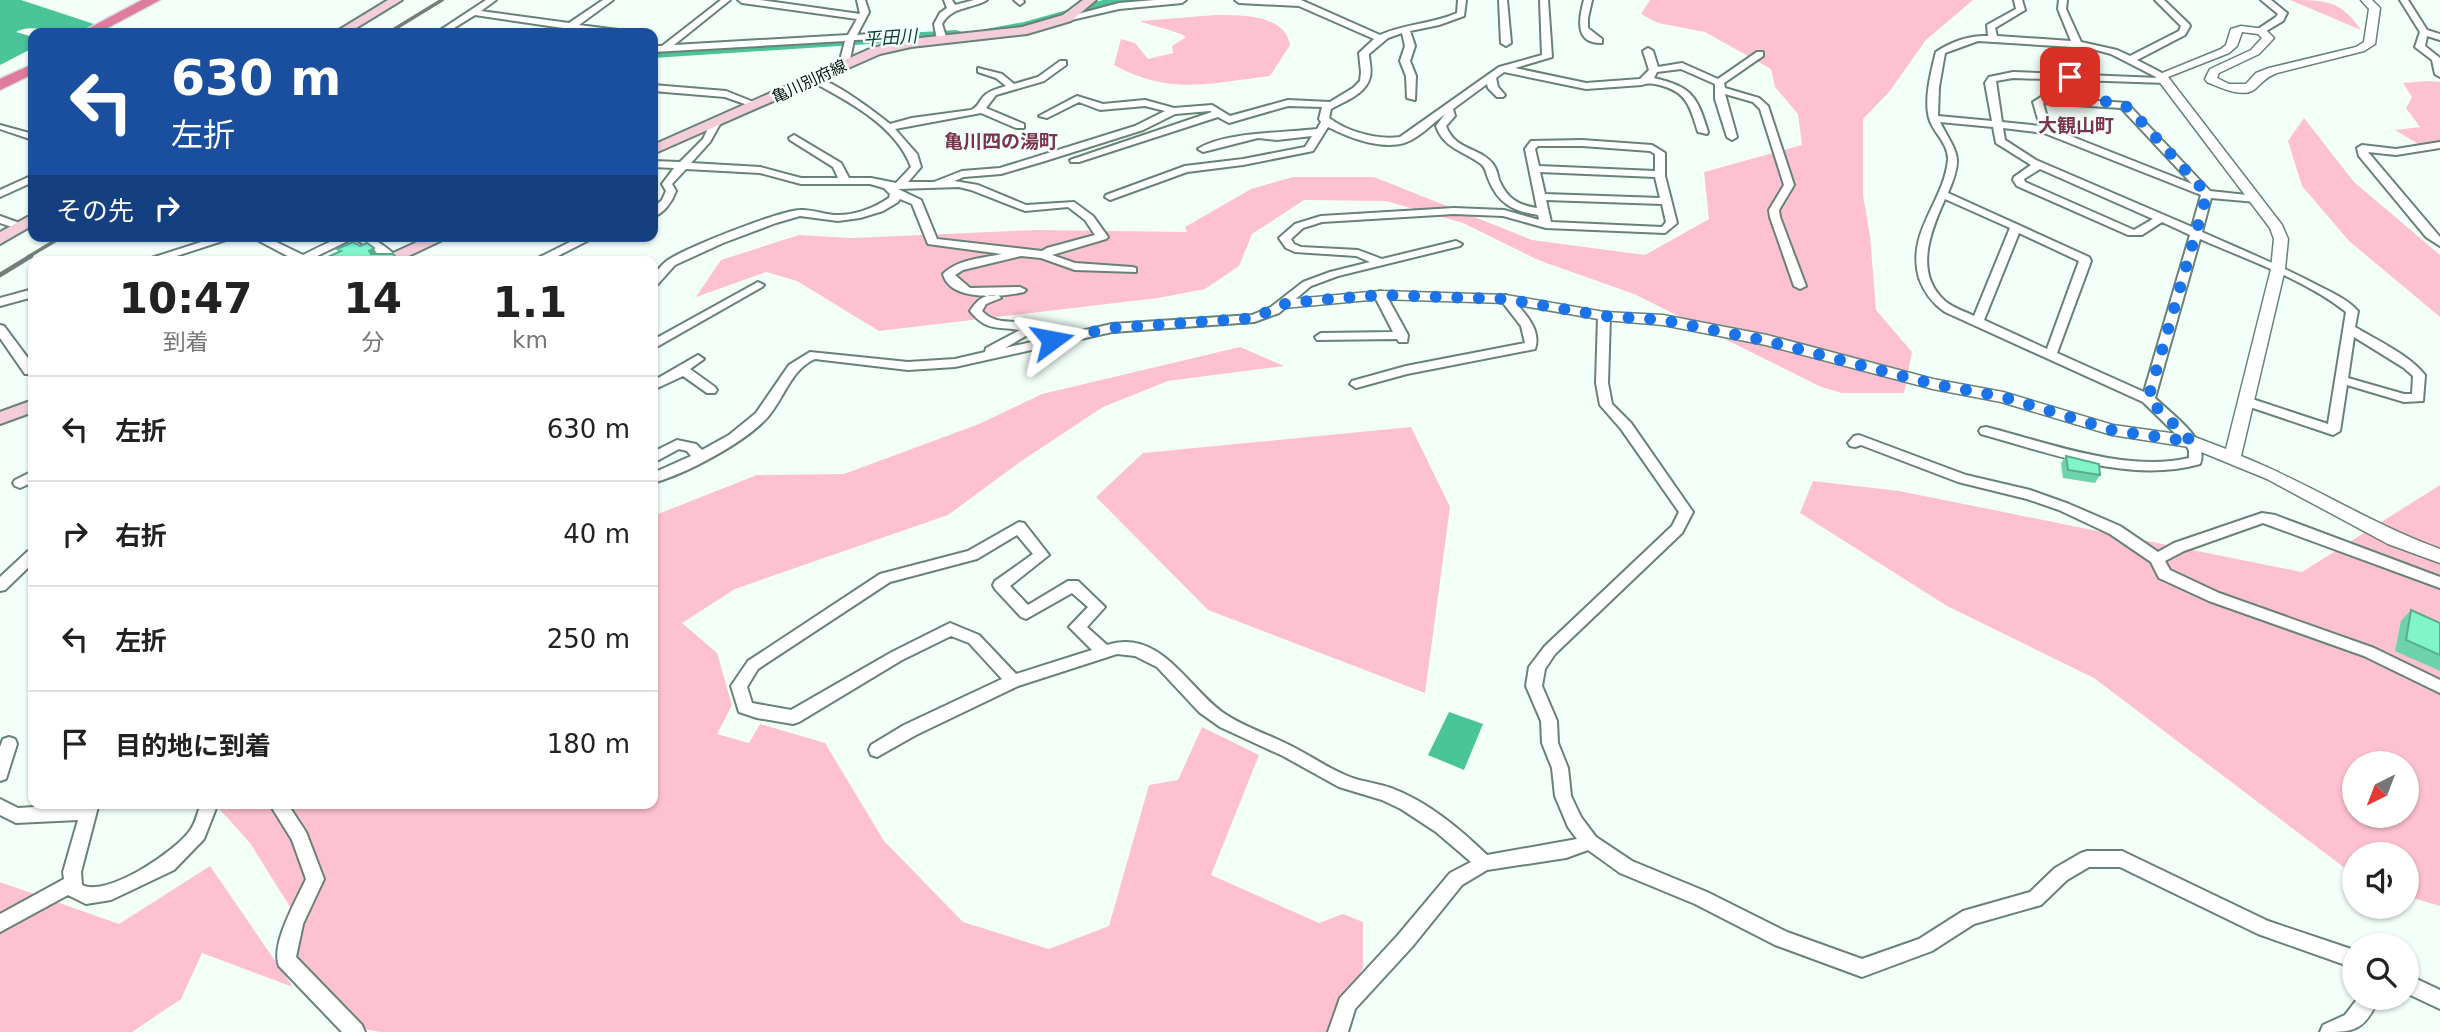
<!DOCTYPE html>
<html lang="ja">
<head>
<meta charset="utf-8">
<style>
  :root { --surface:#fff; --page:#f2f2f2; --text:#222; --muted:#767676; --line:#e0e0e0 }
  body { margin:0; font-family:"DejaVu Sans","Noto Sans JP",sans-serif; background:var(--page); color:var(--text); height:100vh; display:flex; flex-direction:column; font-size:26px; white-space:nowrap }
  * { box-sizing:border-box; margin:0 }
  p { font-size:23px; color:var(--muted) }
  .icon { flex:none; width:38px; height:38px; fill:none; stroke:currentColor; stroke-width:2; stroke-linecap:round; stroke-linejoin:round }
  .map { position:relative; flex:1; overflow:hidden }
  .drawer { position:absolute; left:28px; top:256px; width:630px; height:553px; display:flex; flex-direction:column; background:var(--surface); border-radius:14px; box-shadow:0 2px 5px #0004 }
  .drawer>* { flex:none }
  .guide { position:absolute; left:28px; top:28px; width:630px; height:214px; border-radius:14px; box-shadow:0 2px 5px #0004; background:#1a4fa0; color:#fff; overflow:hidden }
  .needle { width:46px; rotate:222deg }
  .buttons { position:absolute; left:2342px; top:751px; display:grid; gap:14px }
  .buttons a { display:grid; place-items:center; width:77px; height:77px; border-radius:50%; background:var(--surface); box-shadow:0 2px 5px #0004; font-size:35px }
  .pin { position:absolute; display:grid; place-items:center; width:60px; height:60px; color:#fff; margin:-30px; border-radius:14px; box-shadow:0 4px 10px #0006 }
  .me { position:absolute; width:77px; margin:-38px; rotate:77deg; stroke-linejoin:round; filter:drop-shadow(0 0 5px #0008) }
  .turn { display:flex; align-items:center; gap:24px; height:147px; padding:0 28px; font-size:32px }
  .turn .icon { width:91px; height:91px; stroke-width:2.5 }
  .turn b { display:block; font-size:49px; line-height:60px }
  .then { display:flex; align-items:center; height:66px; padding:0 28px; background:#0003; gap:14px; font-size:26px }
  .eta { display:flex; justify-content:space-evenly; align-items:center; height:119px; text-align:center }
  .eta b { font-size:42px; font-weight:700; line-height:49px }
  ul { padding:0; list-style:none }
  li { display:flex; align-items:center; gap:21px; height:105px; padding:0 28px; border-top:2px solid var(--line) }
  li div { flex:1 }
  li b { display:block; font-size:26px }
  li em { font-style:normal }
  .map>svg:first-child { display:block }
</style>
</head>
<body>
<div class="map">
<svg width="2440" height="1032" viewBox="0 0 2440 1032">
  <rect width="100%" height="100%" fill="#f3fff9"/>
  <path fill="#fec1d1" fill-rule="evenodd" d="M1650 0H1973L1926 40 1889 92 1863 119V195L1870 236 1876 310 1912 352 1904 393H1842L1821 387 1634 294 1538 260 1463 223 1386 201 1304 200 1252 234 1239 266 1205 289 1158 298 879 331 797 281 766 272 696 297 721 260 799 235 852 238 1036 230 1187 232 1185 227 1251 189 1293 177H1374L1532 240 1645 255 1709 219 1704 172 1802 145 1798 114 1775 87 1771 69 1705 32 1658 23 1641 14Z
    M2290 0C2325 0 2341 0 2361 30Z
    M1216 15C1240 15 1285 14 1290 45L1270 76C1209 83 1171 96 1114 65L1121 39 1135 43 1148 59 1173 53 1172 46 1186 37C1176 30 1153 27 1140 21Z
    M2426 81 2440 82V142L2418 144 2395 130 2420 127 2406 108 2412 97 2403 83Z
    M2304 118 2354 182 2440 255V317L2349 241 2302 186 2288 141Z
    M1240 347 1284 366 1168 381 1103 407 1020 462 948 515 735 589 682 623 717 653 732 705 717 734 749 743 760 724 825 743 884 841 963 922 1049 949 1109 926 1149 785 1178 780 1202 727 1259 755 1211 875 1319 923 1343 914 1363 922V968L1332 1021 1329 1032H380L330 1022 288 941 297 918 250 843 214 803H653V516L757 475 844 474 979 424 1042 394Z
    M1411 427 1450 507 1425 693 1208 610 1096 497 1143 453Z
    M1813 481 1899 491 2302 572 2440 485V906L2406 896V854H2354V875L2094 678 1947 606 1800 513ZM2354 763H2406V816H2354Z
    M210 866 293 987 202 953 181 999 132 1032H0V882L119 924Z"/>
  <path fill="#4ac499" d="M0 0H21L94 24C89 27 83 31 78 32 56 39 37 21 16 32L33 37V48L0 65Z
    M1449 712 1483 724 1464 770 1428 755Z"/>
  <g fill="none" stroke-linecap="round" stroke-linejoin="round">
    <path fill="#4ac499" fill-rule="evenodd" d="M1103 0H1132L1129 3 1025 31 992 37 984 32 986 29 1024 22Z
      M956 30 962 32 964 35 962 38 653 58V48Z"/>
    <defs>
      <path id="minor" d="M486 0H496L481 11 569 23 603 0H613L579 25 618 30 622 33C607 34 590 29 575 29 571 30 568 31 564 31L563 28 475 15 446 33H436Z
        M721 0H730L674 45 848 35 857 19 742 3 738 0H760L860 14 857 0H865L869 12 857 35 881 33 886 36 881 39 854 40 849 64 844 67 839 64 845 41 653 52V46H662Z
        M944 0H952L955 5 974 0H987C972 9 952 6 942 24L947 40 942 43 937 40 934 24 940 13 947 8Z
        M1014 0H1023L1024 2 1020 5Z
        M1155 0H1186L1182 3 1119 9 1067 21 1063 18 1119 3Z
        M1235 0H1301L1380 35C1404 24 1432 24 1457 13L1458 0H1466L1464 16 1439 25 1410 31 1415 46 1410 61 1416 76 1415 100 1407 98 1406 76 1400 61 1405 46 1402 33 1388 38 1369 54C1369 61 1372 69 1370 77 1366 94 1345 101 1331 109L1329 118C1348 132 1376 140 1400 137L1499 67 1542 55 1540 0H1548L1552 57 1515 68 1586 83 1640 79 1649 70 1643 51 1648 48 1653 51 1658 67 1682 63 1718 79 1757 52H1763V56L1724 83 1725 88 1759 98 1768 106 1794 185 1779 210 1780 217 1806 286 1800 289 1794 286 1770 217 1769 210 1784 185 1760 109 1753 102 1725 94 1737 137 1732 140 1727 137 1715 99V84L1681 69 1657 72 1654 78C1692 87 1697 96 1708 132L1707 134 1698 132C1691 110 1688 93 1663 86 1655 84 1650 82 1642 85L1586 89 1504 72 1496 78 1498 87 1505 95 1503 97H1497L1488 88 1487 84 1453 109 1455 116 1446 126C1455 151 1480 147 1493 164 1496 168 1498 175 1499 180 1507 198 1517 205 1537 208L1525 149 1531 141 1582 140 1652 145 1665 153V176L1677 223 1665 233 1546 228 1503 216 1454 214 1322 222 1303 228 1291 239 1294 244 1301 247 1358 250 1382 259 1456 241 1462 244 1460 246 1338 276 1311 286 1279 313 1254 322 1112 332 955 367 908 370 815 359C791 369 784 399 767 418 744 443 686 474 653 483V473L691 456 687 451 679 449 653 463V452L677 440 696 444 702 450 729 435 756 413 789 365 810 352 908 362 955 359 985 352 986 348 1020 330C997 326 987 332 970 311 977 300 985 293 999 296L1001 298 986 304 982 311C999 329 1019 315 1036 330L1005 348 1112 324 1252 315 1271 307 1303 282 1330 272 1370 262 1356 256 1295 252 1286 248 1279 238 1295 224 1321 216 1454 208 1504 210 1539 220 1538 215C1513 211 1498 204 1488 178 1486 173 1486 168 1481 164 1464 151 1444 149 1436 126L1445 114C1433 123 1418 139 1404 143 1380 150 1348 137 1328 127L1313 151 1243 165 1187 172 1110 200 1105 197 1106 195 1185 166 1243 159 1305 147 1312 136 1277 140 1258 138 1203 152 1198 149C1224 132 1284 133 1317 129L1321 122 1319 119 1322 107 1288 106 1229 123 1218 117 1079 162H1071L1070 160 1212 112 1210 111 1175 114 1143 130 1045 161 1001 174 964 177 954 181 978 185 1026 205 1074 202 1093 216 1108 237 1106 239 1052 255 1075 263 1132 267 1136 268V272L1075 270 1041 258 1021 256 963 270 955 275 970 288 1020 287 1026 290 1024 292C1002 297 950 302 943 274 958 259 983 258 1002 254L928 244 912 204 900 199 898 202 883 211 860 218 838 221 800 216 776 223 723 243 675 265 657 285 653 286V276C657 271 662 264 668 260 686 248 778 211 800 210 812 209 825 215 838 215 856 215 874 208 889 198L890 194 884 188 870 184H801L760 173 686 169 672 184 676 191C672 202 664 213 653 217V208L662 200 666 191 662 184 674 168 653 167V161L680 162 703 139 711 122 715 121 720 124 710 142 691 163 760 167 801 178H838L833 167 790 140 789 138 794 135 841 163 849 178H871L896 183 911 167C896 125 847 101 811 81V77C828 76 875 112 890 124L912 118 971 110C978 107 978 103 983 97 989 90 998 89 1006 86L996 78 978 72V68L1002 74 1014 84 1038 77 1060 61H1066V65L1044 81 996 95 986 108 1024 124V128H1016L981 113 895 129 917 154 921 167 908 182H934L962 171 1000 168 1135 126 1165 111 1145 106 1100 110 1079 102 1047 118 1039 116 1077 96 1103 104 1145 100 1174 108 1212 105 1230 116 1288 100 1330 102 1353 88 1360 81 1361 72 1359 53 1374 39 1299 6 1239 3ZM1538 146H1582L1650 151 1655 154V171L1539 166 1535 149ZM1540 172 1655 177 1660 198 1545 194ZM959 187 971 190 1025 211 1068 207 1085 220 1095 235 1047 248 1042 251 937 239 921 200 898 189ZM1546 200 1662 204 1666 222 1662 227 1551 222Z
        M1499 0H1507L1511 43 1506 46 1501 43Z
        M1584 0H1592L1588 18V28L1602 39V43C1574 44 1579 18 1584 0Z
        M2014 0H2022L2025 10 1995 28 1997 36 2071 41 2058 9 2059 0H2067L2066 9 2081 42 2117 50 2130 56 2179 31 2181 26 2155 0H2164L2189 24 2190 26 2185 35 2137 60 2164 74 2166 76 2163 78 2168 81 2166 83 2013 78 1996 81 2002 122 2040 126 2033 102 2041 97 2127 103 2210 191 2256 196 2261 199 2256 202 2211 198 2202 232C2240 249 2279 265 2317 285 2331 292 2347 299 2358 311L2355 327C2378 341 2408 354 2425 375L2423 401 2404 402 2347 385 2340 431 2333 435 2241 404 2240 401 2246 397 2328 424 2346 312C2304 279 2248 260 2200 239L2155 398C2171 414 2210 440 2200 464 2129 484 2050 453 1981 434L1979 431 1981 428 1986 427C2046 442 2127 473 2189 458V451L2186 444 2143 402 1945 312C1932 303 1924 292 1919 278 1906 232 1944 202 1948 160 1949 145 1935 134 1930 121 1923 102 1931 72 1936 52 1950 42 1970 35 1988 36L1987 25 2016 9ZM1978 41 2089 48 2111 54 2158 78 2013 72 1989 77 1985 83 1992 121 1938 116 1939 87 1945 53ZM2043 103 2121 108 2192 184 2050 128ZM1940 122 1993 127 1996 143 2031 165 2014 177 2013 180 2017 186 2128 235H2142L2162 222 2190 235 2144 392 2057 353 2091 261 2089 257 1948 193C1964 155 1957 155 1940 122ZM2003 128 2044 133 2201 195 2192 227 2036 160 2005 140ZM2040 169 2153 219 2134 230 2025 182 2024 179ZM1945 199 2010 228 1974 316C1964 311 1953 308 1945 301 1913 273 1931 230 1945 199ZM2019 233 2079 261 2047 349 1984 320ZM2354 337 2404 368 2413 376 2412 394H2404L2348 378Z
        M2261 0H2271L2287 13 2283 21 2261 34 2257 31 2258 29 2276 17 2278 14Z
        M2400 0H2408L2427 30 2440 34V40L2427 36 2425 46 2440 58V77L2435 74 2432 60 2415 47 2420 32Z
        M653 85 726 91 761 105 756 108 725 97 653 91Z
        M0 125 33 134V140L0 129Z
        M2440 142V148L2396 155 2368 152 2440 237V246L2426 237 2359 156 2357 148 2362 145 2396 149Z
        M33 175V182L0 197V190Z
        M0 216 25 225 26 227 21 230 0 223Z
        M220 236H238L161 261H142Z
        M250 236H264L303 255C341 236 363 223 398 258L396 260H388L354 238 311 259 313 261H297Z
        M582 236H597L548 261H532Z
        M758 282 764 285 762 287 653 349V340Z
        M33 289V297L0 306V298Z
        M1380 291 1386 295 1408 335 1407 342H1399L1397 339 1317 340 1315 337 1321 333 1393 332 1374 295Z
        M1506 295 1510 297C1523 311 1542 329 1535 349L1407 374 1356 388 1350 384 1352 381 1406 366 1525 343 1521 326 1500 299Z
        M1604 312 1610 316 1608 383 1612 404 1631 423 1693 512 1682 533 1555 654 1545 669 1542 686 1557 721 1558 743 1568 768 1571 796 1581 817 1596 837 1632 861 1707 892 1787 932 1862 959 1919 939 1963 911 2030 892 2055 868 2081 853 2087 851H2122L2268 921 2354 950V968L2258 934 2120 867H2089L2067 880 2041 905 1974 924 1932 951 1862 977 1775 945 1695 904 1620 873 1588 850 1566 858 1487 870 1462 885 1412 947 1355 1009 1348 1032H1328L1340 998 1398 935 1450 873 1471 862 1436 832 1401 809 1382 800 1339 787 1283 756 1220 727 1199 712 1157 667 1135 656 1117 654 1018 686 916 735 877 757 871 755 869 750 871 745 904 725 1002 679 969 643 951 636 902 660 799 722 793 724 757 718 739 712 731 686 748 661 880 574 968 551 1019 522 1024 523 1049 555 1010 586 1028 605 1068 581H1078L1105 607 1087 627 1107 645C1161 628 1188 689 1225 714 1243 726 1264 733 1283 742 1306 752 1326 768 1350 777 1363 782 1377 783 1391 788 1428 802 1459 828 1487 855L1577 839 1568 827 1555 796 1552 768 1542 743 1541 721 1526 686 1529 667 1545 646 1672 526 1679 512 1621 429 1600 405 1596 383 1598 316ZM1017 535 1033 554 995 581 993 585 995 589 1021 617 1026 619 1072 593 1088 607 1069 627 1092 650 1016 674 979 635 950 623 892 652 791 710 752 703 747 687 758 669 890 582 977 559Z
        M0 325 4 326 33 365V374H25L0 338Z
        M698 355 704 359 690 369 715 387 717 390 715 393H707L683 376 653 390V381Z
        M1859 435 1966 475 2030 490 2069 504 2120 526 2158 552 2174 543 2262 513 2275 515 2440 577V588L2263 523 2184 551 2165 561 2170 570 2219 593 2374 648 2440 680V693L2364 656 2209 601 2159 578 2151 562 2110 534 2059 510 2027 499 1958 482 1861 445 1855 447 1850 446 1848 443 1854 436Z
        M33 471V482L20 488 15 486 13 483 15 480Z
        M33 550V563L5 590 0 591V577L28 551Z
        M9 737 15 739 17 744 6 779 0 781V747L3 739Z
        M0 799 18 808 99 803 81 872 82 885C106 898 177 851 191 829 196 822 198 811 201 803H218L204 839 174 870 111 900 86 904 68 895 0 932V914L64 879 63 872 78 820 16 823 0 815Z
        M269 803H287L306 832 324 879 303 924 296 957 362 1025 365 1032H342L279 966C270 945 297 899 306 879L292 840Z
        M2406 974 2440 990V1009L2406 993Z
        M2358 998H2379C2364 1032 2354 1032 2320 1032L2323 1025 2345 1015Z"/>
      <path id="tertiary" d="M2361 0H2372L2380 8 2375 44 2364 51 2277 73C2266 77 2263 82 2255 89 2243 99 2219 87 2207 82L2205 79 2210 69 2251 50 2262 38 2258 34 2242 32 2237 46 2229 53 2168 77 2282 225 2288 239 2285 269 2241 456C2309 483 2371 524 2440 549V563L2388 544 2267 479 2189 447 2112 435 2001 402 1933 389 1766 345 1663 325 1604 320 1506 303 1380 299 1284 308 1277 304 1284 300 1380 291 1506 295 1604 312 1663 315 1767 335 1933 379 2003 392 2113 425 2192 436 2226 449 2271 269 2274 239 2270 228 2155 76 2221 49 2226 45 2231 29 2241 26 2265 29 2274 38 2259 54 2219 73 2217 78 2229 84H2246L2256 73 2269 68 2356 47 2364 42 2369 9Z"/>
      <path id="secondary" d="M388 0H402L348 33H334Z
        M1083 0H1096L1071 21 1027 34 911 47 880 54 653 154V145L872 48 911 39 1022 27 1063 15Z
        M33 214V225L0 244V232Z
        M430 236H451L398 261H376Z
        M33 400V412L0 424V412Z"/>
      <path id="trunk" d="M142 0H160L98 33H80Z
        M33 64V74L0 90V79Z"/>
    </defs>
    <use href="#minor" stroke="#688276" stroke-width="4"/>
    <use href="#tertiary" stroke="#688276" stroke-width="3"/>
    <use href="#secondary" stroke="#688276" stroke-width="4"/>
    <use href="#trunk" stroke="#d7d9d8" stroke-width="3"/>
    <use href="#minor" fill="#fff" fill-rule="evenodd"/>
    <use href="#tertiary" fill="#fff" fill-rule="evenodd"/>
    <use href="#secondary" fill="#f3ceda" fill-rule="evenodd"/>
    <use href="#trunk" fill="#df7b9c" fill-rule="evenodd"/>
    <path stroke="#737e79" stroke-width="3.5" d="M388 33 442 0
      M28 257 63 236"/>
    <path stroke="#737e79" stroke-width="4.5" d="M0 275 31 256"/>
  </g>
  <path fill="#6dd3ac" d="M2066 456 2100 475 2095 483 2063 478 2061 463Z
    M2411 610 2440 623V671L2395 651 2401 621Z"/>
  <path fill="#59ac8c" d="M374 248 378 257 373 260 369 251Z"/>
  <path fill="#7ff5c8" stroke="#59ac8c" stroke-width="2" d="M353 242 360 246 367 243 374 248 369 251 371 254H393L400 261H319L341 251 337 249Z
    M2066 456 2099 464 2100 475 2068 470Z
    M2411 610 2440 623V655L2406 640Z"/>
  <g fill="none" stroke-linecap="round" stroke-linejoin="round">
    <path stroke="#1a73e8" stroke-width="12" stroke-dasharray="0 21.6" d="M1052 340 1112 328 1254 318 1284 304 1308 301 1381 295 1506 299 1604 316 1663 320 1767 341 1933 384 2003 397 2112 430 2192 442 2148 399 2207 194 2128 107 2107 103 2089 78 2070 77"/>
  </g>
  <g text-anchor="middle" stroke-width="5" stroke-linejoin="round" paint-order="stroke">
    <g font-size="16" fill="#07110d" stroke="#f3fff9">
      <text transform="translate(809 81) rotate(-25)" y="6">亀川別府線</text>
    </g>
    <g font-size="18" font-style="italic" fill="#083e2d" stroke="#f3fff9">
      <text transform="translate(890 38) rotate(-4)" y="6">平田川</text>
    </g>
    <g font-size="19" font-weight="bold" fill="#7a344b" stroke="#f3fff9">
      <text x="2076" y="132">大観山町</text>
      <text x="1001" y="148">亀川四の湯町</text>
    </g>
  </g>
</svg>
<div class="buttons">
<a><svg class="needle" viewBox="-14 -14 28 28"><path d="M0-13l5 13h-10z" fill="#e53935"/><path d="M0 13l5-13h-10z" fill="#767676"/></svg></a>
<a><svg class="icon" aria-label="sound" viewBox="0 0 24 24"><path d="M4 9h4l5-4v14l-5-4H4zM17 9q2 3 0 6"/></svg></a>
<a><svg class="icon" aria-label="search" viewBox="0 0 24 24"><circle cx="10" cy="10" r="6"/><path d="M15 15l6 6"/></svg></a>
</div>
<div class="pin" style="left:2070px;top:77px;background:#d93025"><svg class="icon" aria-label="arrive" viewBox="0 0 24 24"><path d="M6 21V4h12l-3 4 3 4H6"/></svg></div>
<svg class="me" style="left:1052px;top:340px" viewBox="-20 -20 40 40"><path d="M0-17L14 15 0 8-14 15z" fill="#1a73e8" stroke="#fff" stroke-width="4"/></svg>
<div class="guide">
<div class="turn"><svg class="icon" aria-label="left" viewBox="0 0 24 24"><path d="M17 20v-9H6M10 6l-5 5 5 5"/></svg><div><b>630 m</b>左折</div></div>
<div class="then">その先<svg class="icon" aria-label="right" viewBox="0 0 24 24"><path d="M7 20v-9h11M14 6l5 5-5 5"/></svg></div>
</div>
<section class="drawer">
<div class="eta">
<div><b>10:47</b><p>到着</p></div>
<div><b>14</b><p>分</p></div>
<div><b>1.1</b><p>km</p></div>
</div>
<ul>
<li><svg class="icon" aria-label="left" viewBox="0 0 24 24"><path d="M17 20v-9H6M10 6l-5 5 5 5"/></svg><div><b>左折</b></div><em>630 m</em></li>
<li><svg class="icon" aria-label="right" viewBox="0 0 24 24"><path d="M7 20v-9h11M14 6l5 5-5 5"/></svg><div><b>右折</b></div><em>40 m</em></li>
<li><svg class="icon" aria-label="left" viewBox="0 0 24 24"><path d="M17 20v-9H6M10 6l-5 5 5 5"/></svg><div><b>左折</b></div><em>250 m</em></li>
<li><svg class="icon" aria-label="arrive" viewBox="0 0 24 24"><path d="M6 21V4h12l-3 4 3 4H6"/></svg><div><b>目的地に到着</b></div><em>180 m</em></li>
</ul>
</section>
</div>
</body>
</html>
